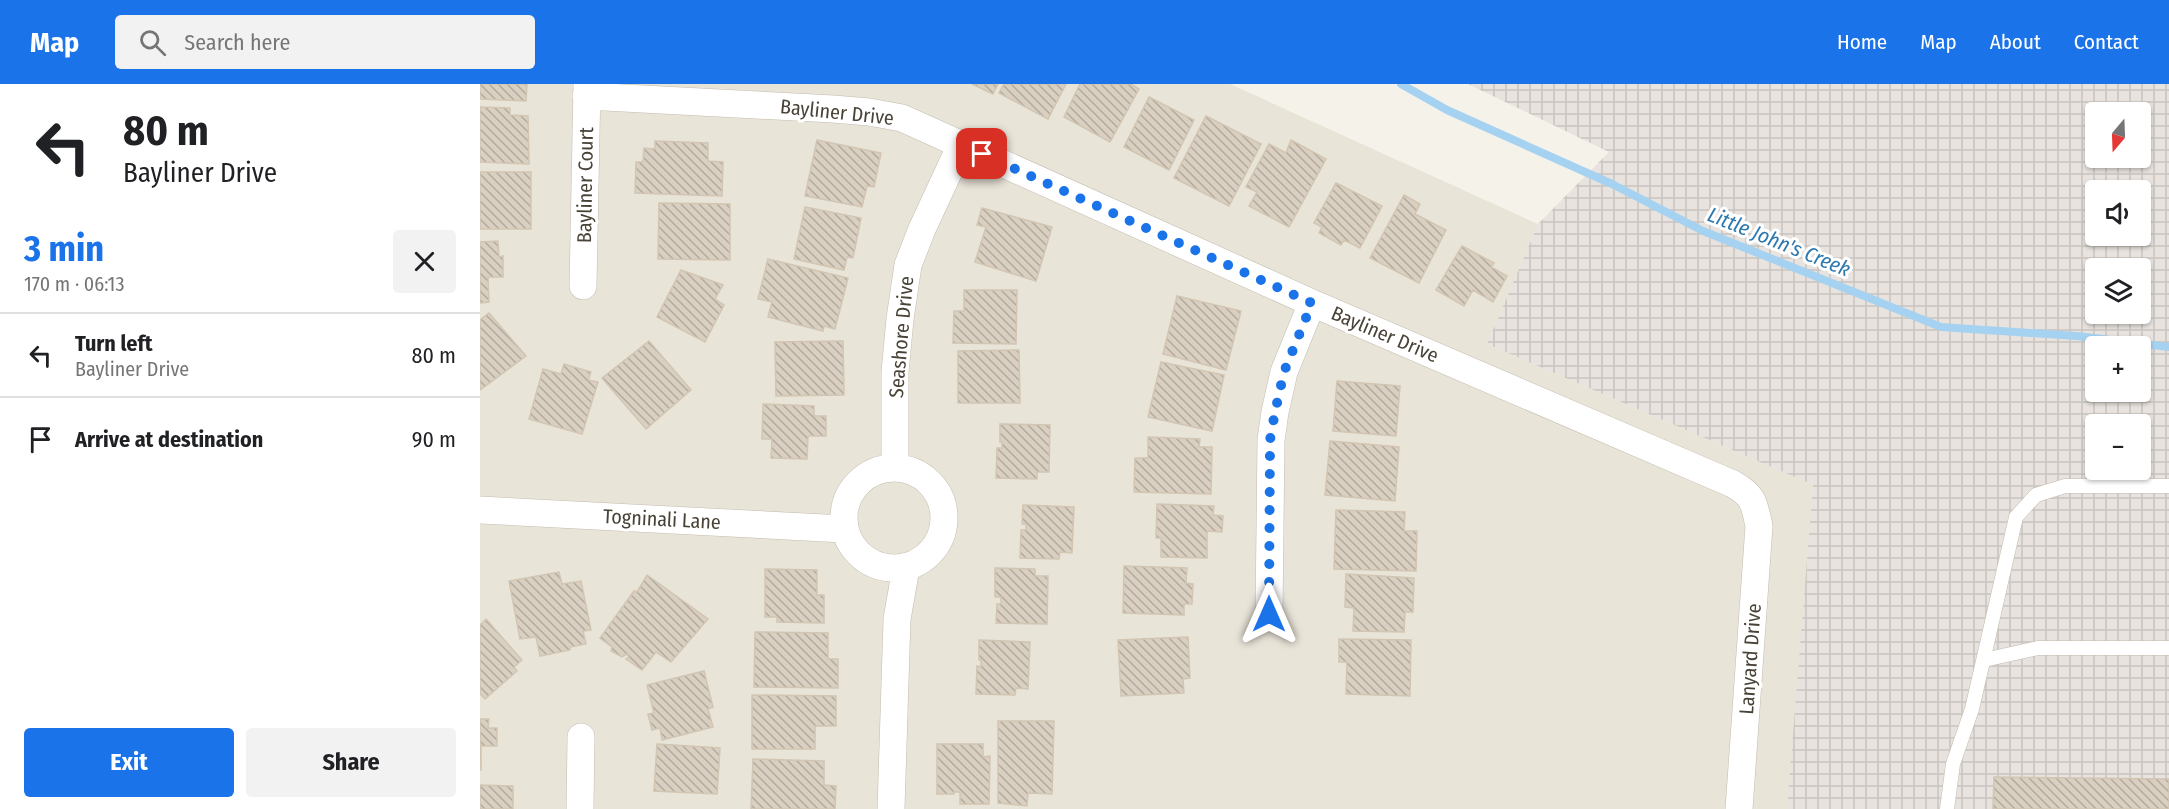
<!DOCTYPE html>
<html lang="en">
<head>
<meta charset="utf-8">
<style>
  :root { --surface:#fff; --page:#f2f2f2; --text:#202124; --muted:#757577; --line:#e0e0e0; --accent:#1a73e8 }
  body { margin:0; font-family:"Fira Sans Condensed",sans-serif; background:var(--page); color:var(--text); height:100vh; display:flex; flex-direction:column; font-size:22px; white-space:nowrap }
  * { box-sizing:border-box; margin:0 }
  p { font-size:20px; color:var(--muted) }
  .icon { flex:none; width:33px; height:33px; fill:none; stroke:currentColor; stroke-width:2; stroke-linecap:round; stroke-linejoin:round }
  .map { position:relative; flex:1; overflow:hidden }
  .side { display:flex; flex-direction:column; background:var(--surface); width:480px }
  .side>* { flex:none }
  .banner { background:#fff; color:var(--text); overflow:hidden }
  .needle { width:39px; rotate:199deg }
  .fabs { position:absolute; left:1605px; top:18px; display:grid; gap:12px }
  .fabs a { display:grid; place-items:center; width:66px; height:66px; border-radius:6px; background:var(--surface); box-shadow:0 2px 4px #0004; font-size:30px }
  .pin { position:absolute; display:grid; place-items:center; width:51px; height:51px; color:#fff; margin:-26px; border-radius:12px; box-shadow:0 3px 9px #0006 }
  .me { position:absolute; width:66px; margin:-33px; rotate:0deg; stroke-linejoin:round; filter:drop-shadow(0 0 4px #0008) }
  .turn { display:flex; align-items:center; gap:21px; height:126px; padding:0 24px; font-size:27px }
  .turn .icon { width:78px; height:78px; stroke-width:2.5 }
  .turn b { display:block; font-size:42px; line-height:51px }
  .round { display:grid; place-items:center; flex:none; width:63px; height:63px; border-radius:6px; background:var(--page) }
  .head { display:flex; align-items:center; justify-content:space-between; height:102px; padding:0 24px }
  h1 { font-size:36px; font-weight:700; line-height:45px; color:var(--accent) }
  .button { display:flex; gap:12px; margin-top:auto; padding:12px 24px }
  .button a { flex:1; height:69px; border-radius:6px; background:var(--accent); color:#fff; font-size:24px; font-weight:700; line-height:69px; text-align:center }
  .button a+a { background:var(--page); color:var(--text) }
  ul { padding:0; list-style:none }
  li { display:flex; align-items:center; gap:18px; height:84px; padding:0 24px; border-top:2px solid var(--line) }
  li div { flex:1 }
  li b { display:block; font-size:22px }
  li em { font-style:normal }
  header { display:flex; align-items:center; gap:36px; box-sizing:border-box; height:84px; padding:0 30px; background:var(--accent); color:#fff }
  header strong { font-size:28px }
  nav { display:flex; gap:33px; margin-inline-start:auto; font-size:21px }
  .search { width:420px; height:54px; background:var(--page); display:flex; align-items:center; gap:15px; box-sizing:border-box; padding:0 21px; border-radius:6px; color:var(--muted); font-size:22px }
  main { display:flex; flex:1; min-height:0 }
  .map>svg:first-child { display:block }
</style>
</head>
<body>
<header>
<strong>Map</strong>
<div class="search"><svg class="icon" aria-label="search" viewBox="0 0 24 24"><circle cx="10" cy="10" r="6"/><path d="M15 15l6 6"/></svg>Search here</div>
<nav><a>Home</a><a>Map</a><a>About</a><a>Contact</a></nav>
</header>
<main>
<section class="side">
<div class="banner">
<div class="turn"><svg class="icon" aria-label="left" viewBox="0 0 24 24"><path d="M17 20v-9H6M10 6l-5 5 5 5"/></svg><div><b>80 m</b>Bayliner Drive</div></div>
</div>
<div class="head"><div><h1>3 min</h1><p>170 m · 06:13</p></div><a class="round"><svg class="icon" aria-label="close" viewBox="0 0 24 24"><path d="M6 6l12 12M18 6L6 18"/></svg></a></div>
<ul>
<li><svg class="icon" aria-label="left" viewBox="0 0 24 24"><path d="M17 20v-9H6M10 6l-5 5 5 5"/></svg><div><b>Turn left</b><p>Bayliner Drive</p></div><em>80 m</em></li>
<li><svg class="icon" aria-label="arrive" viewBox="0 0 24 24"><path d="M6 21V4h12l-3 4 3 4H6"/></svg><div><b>Arrive at destination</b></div><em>90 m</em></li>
</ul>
<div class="button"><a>Exit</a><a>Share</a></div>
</section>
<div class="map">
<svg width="1689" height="725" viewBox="0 0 1689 725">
  <defs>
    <pattern id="industrial-grid" width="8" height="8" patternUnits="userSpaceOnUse" patternTransform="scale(1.5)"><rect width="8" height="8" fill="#e8e3de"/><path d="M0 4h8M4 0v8" fill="none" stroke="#c8c4bf"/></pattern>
    <pattern id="building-back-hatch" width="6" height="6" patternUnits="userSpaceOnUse" patternTransform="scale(1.5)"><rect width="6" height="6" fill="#dad0c2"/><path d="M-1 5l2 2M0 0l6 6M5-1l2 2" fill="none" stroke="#b3aa9e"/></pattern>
  </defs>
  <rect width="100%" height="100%" fill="#f5f2ea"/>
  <path fill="#e9e4d8" d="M0 0H750L1058 140 1007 260 1333 401 1312 725H0Z"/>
  <path fill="url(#industrial-grid)" fill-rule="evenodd" d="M988 0H1689V725H1307L1333 401 1007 260 1058 140 1129 68ZM1616 28H1660V74H1616ZM1616 106H1660V152H1616ZM1616 184H1660V230H1616ZM1616 262H1660V308H1616ZM1616 340H1660V386H1616Z"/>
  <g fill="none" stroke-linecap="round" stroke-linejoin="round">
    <path stroke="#a6d2f2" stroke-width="8" d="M921 0 967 26 1132 100 1223 147 1461 243 1597 252 1689 263"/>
  </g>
  <path fill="url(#building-back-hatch)" stroke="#d2c5b2" stroke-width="1.5" d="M0 0H47L46 17 0 15Z
    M492 0H518L513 10Z
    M524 0H586L568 35 519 9Z
    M600 0H651L659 5 630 58 584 33Z
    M669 13 714 36 689 86 644 63Z
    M0 23 30 24V31L48 32 49 80 0 78Z
    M726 32 781 60 749 122 694 94Z
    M337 56 401 69 394 103 387 102 382 123 325 112Z
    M811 56 846 75 809 143 769 122 777 108 766 103 789 60 806 69Z
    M175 57 228 59V77L243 78 242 112 155 109 156 78H163L164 64 175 65Z
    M0 88H51V145H0Z
    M856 99 902 122 880 164 864 156 861 161 839 149 842 143 834 139Z
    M924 111 940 120 935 130 966 146 939 199 890 174Z
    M179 119 250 120V176L178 175Z
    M325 123 381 134 373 174 367 173 364 186 314 175Z
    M502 124 572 143 556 197 495 178 506 143 497 141Z
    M18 157 19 173 23 172V193H8L9 218 0 219V158Z
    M982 162 1014 179 1011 183 1027 192 1013 218 993 206 984 222 956 206Z
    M288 175 368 194 355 245 344 242 343 247 288 233 292 218 278 215Z
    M201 186 243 201 235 215 244 221 225 258 177 233Z
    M484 206H537L536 260 473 259 474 227H484Z
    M697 212 761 227 746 286 683 270Z
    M9 229 46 272 0 306V236Z
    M169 257 211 306 166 345 122 294Z
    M363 257 364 311 296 312 295 258Z
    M539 266 540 319H478V267Z
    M681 278 744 291 732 347 668 333Z
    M84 280 111 288 108 296 118 298 102 350 49 335 63 285 81 290Z
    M857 297 920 302 916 352 853 347Z
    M283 320 334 322V332H346V352H328L327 375 291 374 292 355H282Z
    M520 340 570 341 569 388H557V395L516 394 517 364H522V358H520Z
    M668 353 720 355 719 363H732L731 410 654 408 655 374H668Z
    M850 357 919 363 915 417 845 411Z
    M677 420 734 422 733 431 743 432 742 448 727 447V474L681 473V454H676Z
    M543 421 594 423 592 469 580 468 579 475 540 474 541 446H546V440H542Z
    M856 426 925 428 924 447H937L936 487 854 485Z
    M644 482 707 484 706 499 713 500 712 520H704V531L643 529Z
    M515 484 555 485V492H568L567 540 516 539 517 520H521V513H515Z
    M285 485 337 486V511H344V539L297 538V533H285Z
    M79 488 82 500 101 497 111 546 103 547 106 560 90 563V566L60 572 56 553 40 555 29 497Z
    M866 490 934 494 933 528H925L924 548 873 547 874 524 865 523Z
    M167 491 228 535 191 578 176 568 162 586 146 575 149 573 147 570 142 573 131 567 132 563 120 554 154 507 157 508Z
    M6 535 42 576 34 583 37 587 5 615 0 610V541Z
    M275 548 348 549V575H358V604L274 603Z
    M708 553 710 594 703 595 704 609 641 612 638 556Z
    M859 555 931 556 930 612 866 610 867 578H859Z
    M499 556 550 558 548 605 536 604 535 611 496 610 497 582 501 583V576H499Z
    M224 587 233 623 228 625 233 643 182 656 180 644 172 646 168 630 174 629 167 601Z
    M272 611 356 612V642H335V665H272Z
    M0 635H9L8 644H17V662H1V687Z
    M518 637H574L572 710 548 709 547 722 518 719Z
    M177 660 240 664 237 710 174 707Z
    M457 660H503V673L510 672 509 720H480V708H474V710H457Z
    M273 675 344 677V701L356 702 355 725H271Z
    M1514 693 1689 695V725H1513Z
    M0 701 33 702V725H0Z"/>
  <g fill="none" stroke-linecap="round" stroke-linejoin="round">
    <defs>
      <path id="service" d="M1504 576 1558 564H1689
        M1467 725 1473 680 1492 625 1536 433 1556 411 1585 402H1689"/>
      <path id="minor" d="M106 12 353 25 389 28 422 34 832 219 1253 400C1274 412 1274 419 1279 442L1259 725
        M103 202 107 0
        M364 434a50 50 0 1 1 100 0a50 50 0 1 1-100 0Z
        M415 384V288L420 235 428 181 442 145 481 61
        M0 426 364 445
        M789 530 791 356 795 328 804 288 832 219
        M100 725 101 653
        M411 725 417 535 426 484"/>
    </defs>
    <use href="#service" stroke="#c4bcaf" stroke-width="15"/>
    <use href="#minor" stroke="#c4bcaf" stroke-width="28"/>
    <use href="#service" stroke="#fff" stroke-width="14"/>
    <use href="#minor" stroke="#fff" stroke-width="27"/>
  </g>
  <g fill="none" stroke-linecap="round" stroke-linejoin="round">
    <path stroke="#1a73e8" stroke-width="10" stroke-dasharray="0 18" d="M502 70 832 219 804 288 795 328 790 356 789 530"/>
  </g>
  <g text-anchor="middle" stroke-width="6" stroke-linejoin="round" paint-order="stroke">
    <g font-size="20" fill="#494237" stroke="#fff">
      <text transform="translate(357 28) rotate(6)" y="7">Bayliner Drive</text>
      <text transform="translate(105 101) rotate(-89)" y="7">Bayliner Court</text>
      <text transform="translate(905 250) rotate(23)" y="7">Bayliner Drive</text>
      <text transform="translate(421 253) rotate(-85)" y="7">Seashore Drive</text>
      <text transform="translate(182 435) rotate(3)" y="7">Togninali Lane</text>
      <text transform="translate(1270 575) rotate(-86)" y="7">Lanyard Drive</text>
    </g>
    <g font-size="21" font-style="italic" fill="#2d78af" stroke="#fff">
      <text transform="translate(1299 158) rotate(22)" y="7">Little John's Creek</text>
    </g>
  </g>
</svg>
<div class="fabs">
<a><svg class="needle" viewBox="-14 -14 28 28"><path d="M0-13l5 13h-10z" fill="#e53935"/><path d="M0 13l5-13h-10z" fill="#757577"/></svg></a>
<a><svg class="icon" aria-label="sound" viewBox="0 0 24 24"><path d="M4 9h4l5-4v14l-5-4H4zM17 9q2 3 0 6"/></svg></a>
<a><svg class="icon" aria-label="layers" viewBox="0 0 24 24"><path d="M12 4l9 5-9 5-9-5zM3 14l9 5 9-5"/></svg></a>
<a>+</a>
<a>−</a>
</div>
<div class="pin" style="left:502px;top:70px;background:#d93025"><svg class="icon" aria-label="arrive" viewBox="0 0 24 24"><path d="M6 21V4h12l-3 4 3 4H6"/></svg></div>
<svg class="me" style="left:789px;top:530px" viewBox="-20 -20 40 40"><path d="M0-17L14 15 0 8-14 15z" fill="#1a73e8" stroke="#fff" stroke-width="4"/></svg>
</div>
</main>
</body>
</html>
